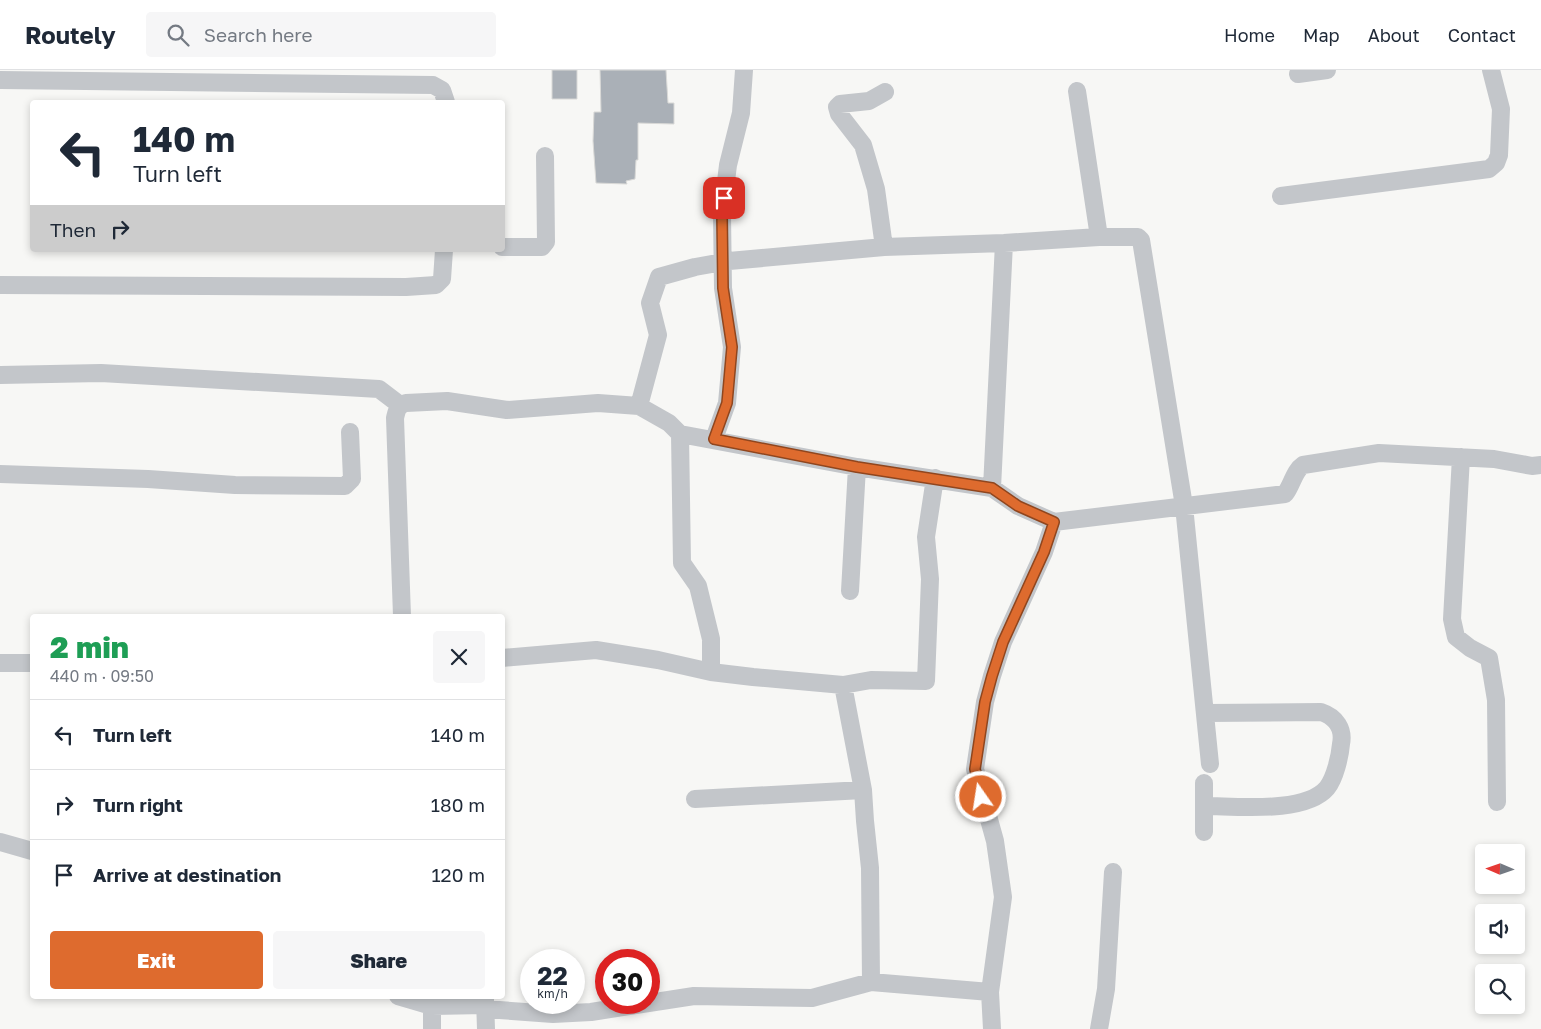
<!DOCTYPE html>
<html lang="en">
<head>
<meta charset="utf-8">
<style>
  :root { --surface:#fff; --page:#f6f6f7; --text:#1f2937; --muted:#747a83; --line:#e0e1e3; --accent:#de6b2e }
  body { margin:0; font-family:"Golos Text",sans-serif; background:var(--page); color:var(--text); height:100vh; display:flex; flex-direction:column; font-size:19px; white-space:nowrap }
  * { box-sizing:border-box; margin:0 }
  p { font-size:16px; color:var(--muted) }
  .icon { flex:none; width:28px; height:28px; fill:none; stroke:currentColor; stroke-width:2; stroke-linecap:round; stroke-linejoin:round }
  .map { position:relative; flex:1; overflow:hidden }
  .drawer { position:absolute; left:30px; top:544px; width:475px; height:385px; display:flex; flex-direction:column; background:var(--surface); border-radius:5px; box-shadow:0 2px 8px #0003 }
  .drawer>* { flex:none }
  .top-card { position:absolute; left:30px; top:30px; width:475px; height:152px; border-radius:5px; box-shadow:0 2px 8px #0003; background:#fff; color:var(--text); overflow:hidden }
  .needle { width:32px; rotate:272deg }
  .tools { position:absolute; left:1475px; top:774px; display:grid; gap:10px }
  .tools a { display:grid; place-items:center; width:50px; height:50px; border-radius:5px; background:var(--surface); box-shadow:0 2px 8px #0003; font-size:25px }
  .speed { position:absolute; left:520px; top:879px; display:flex; gap:10px; font-size:25px; font-weight:700; text-align:center }
  .speed>* { display:grid; place-content:center; width:65px; height:65px; border-radius:50%; background:var(--surface); box-shadow:0 2px 8px #0003; line-height:1 }
  .speed small { font-size:12px; font-weight:400 }
  .speed .limit { border:8px solid #d22; background:#fff; color:#111 }
  .pin { position:absolute; display:grid; place-items:center; width:42px; height:42px; color:#fff; margin:-21px; border-radius:10px; box-shadow:0 2px 8px #0006 }
  .me { position:absolute; width:55px; margin:-28px; rotate:347deg; stroke-linejoin:round; filter:drop-shadow(0 0 4px #0008) }
  .turn { display:flex; align-items:center; gap:18px; height:105px; padding:0 20px; font-size:22px }
  .turn .icon { width:65px; height:65px; stroke-width:2.5 }
  .turn b { display:block; font-size:35px; line-height:42px }
  .then { display:flex; align-items:center; height:48px; padding:0 20px; background:#0003; gap:10px; font-size:19px }
  .round { display:grid; place-items:center; flex:none; width:52px; height:52px; border-radius:5px; background:var(--page) }
  .overview { display:flex; align-items:center; justify-content:space-between; height:85px; padding:0 20px }
  h1 { font-size:30px; font-weight:800; line-height:38px; color:#1e9e55 }
  .action { display:flex; gap:10px; margin-top:auto; padding:10px 20px }
  .action a { flex:1; height:58px; border-radius:5px; background:var(--accent); color:#fff; font-size:20px; font-weight:800; line-height:58px; text-align:center }
  .action a+a { background:var(--page); color:var(--text) }
  ul { padding:0; list-style:none }
  li { display:flex; align-items:center; gap:15px; height:70px; padding:0 20px; border-top:1px solid var(--line) }
  li div { flex:1 }
  li b { display:block; font-size:19px }
  li em { font-style:normal }
  header { display:flex; align-items:center; gap:30px; box-sizing:border-box; height:70px; padding:0 25px; background:var(--surface); border-bottom:1px solid var(--line) }
  header strong { font-size:24px }
  nav { display:flex; gap:28px; margin-inline-start:auto; font-size:18px }
  .search { width:350px; height:45px; background:var(--page); display:flex; align-items:center; gap:12px; box-sizing:border-box; padding:0 18px; border-radius:5px; color:var(--muted); font-size:19px }
  .map>svg:first-child { display:block }
</style>
</head>
<body>
<header>
<strong>Routely</strong>
<div class="search"><svg class="icon" aria-label="search" viewBox="0 0 24 24"><circle cx="10" cy="10" r="6"/><path d="M15 15l6 6"/></svg>Search here</div>
<nav><a>Home</a><a>Map</a><a>About</a><a>Contact</a></nav>
</header>
<div class="map">
<svg width="1541" height="959" viewBox="0 0 1541 959">
  <rect width="100%" height="100%" fill="#f7f7f5"/>
  <path fill="#aab0b7" stroke="#d9d9d7" d="M552 0H577V29H552Z
    M600 0H666L668 33H674V54L638 53V90H636L635 109 626 111 627 114 596 113 593 71 594 42H601Z"/>
  <g fill="none" stroke-linecap="round" stroke-linejoin="round">
    <path stroke="#c3c6ca" stroke-width="18" d="M1298 4 1327 0
      M0 10 433 15 442 20 446 32
      M1077 21 1099 167
      M1281 126 1489 99 1496 93 1499 85 1501 39 1491 0
      M502 177H542L546 172 545 86
      M884 177 876 119 863 75 839 44 837 37 840 34 869 31 885 22
      M0 215 406 217 436 215 442 209 444 180
      M0 305 101 303 379 319 400 335
      M639 336 658 265 650 233 659 207 695 197 729 191 884 177 1004 173 1099 167H1138L1141 170 1184 436 1210 694
      M680 364 682 493 698 516 711 569V602
      M714 369 727 333 732 277 723 218 722 144 728 95 741 43 744 0
      M1461 387 1452 549 1456 567 1470 578 1489 588 1496 630 1497 732
      M0 404 148 409 235 415 345 416 352 409 350 362
      M992 418 1004 173
      M850 521 857 397
      M402 546 395 348C397 340 397 336 406 333L447 331 507 340 598 333 639 336 669 353 680 364 857 397 992 418 1018 436 1054 452 1285 424C1292 415 1294 401 1303 395L1379 383 1494 389 1532 396 1541 395
      M502 588 596 580 658 590 711 602 753 607 843 615 871 610 926 611 930 509 926 467 935 408
      M0 593H32
      M843 615 863 720 865 751 870 798 871 912
      M1204 713V762
      M695 729 863 720
      M1204 736C1236 736 1305 744 1327 718 1335 708 1340 686 1341 674 1344 659 1336 647 1321 642L1207 643
      M0 772 32 781
      M398 926 432 936 485 935
      M485 929 486 959
      M432 936V959
      M485 939 553 944 591 942 694 926 812 928 871 912 990 922
      M992 959 990 922 1003 827 995 771 975 699 985 632 992 606 1003 572 1044 482 1054 452
      M1099 959 1106 919 1113 802"/>
  </g>
  <g fill="none" stroke-linecap="round" stroke-linejoin="round">
    <defs>
      <path id="route" d="M724 128 722 144 723 218 732 277 727 333 714 369 857 397 992 418 1018 436 1054 452 1044 482 1003 572 992 606 985 632 975 699 981 727"/>
    </defs>
    <use href="#route" stroke="#90461e" stroke-width="12"/>
    <use href="#route" stroke="#de6b2e" stroke-width="9"/>
  </g>
</svg>
<div class="tools">
<a><svg class="needle" viewBox="-14 -14 28 28"><path d="M0-13l5 13h-10z" fill="#e53935"/><path d="M0 13l5-13h-10z" fill="#747a83"/></svg></a>
<a><svg class="icon" aria-label="sound" viewBox="0 0 24 24"><path d="M4 9h4l5-4v14l-5-4H4zM17 9q2 3 0 6"/></svg></a>
<a><svg class="icon" aria-label="search" viewBox="0 0 24 24"><circle cx="10" cy="10" r="6"/><path d="M15 15l6 6"/></svg></a>
</div>
<div class="speed"><div>22<small>km/h</small></div><div class="limit">30</div></div>
<div class="pin" style="left:724px;top:128px;background:#d93025"><svg class="icon" aria-label="arrive" viewBox="0 0 24 24"><path d="M6 21V4h12l-3 4 3 4H6"/></svg></div>
<svg class="me" style="left:981px;top:727px" viewBox="-20 -20 40 40"><circle r="17" fill="#de6b2e" stroke="#fff" stroke-width="3"/><path d="M0-11L8 9 0 5-8 9z" fill="#fff"/></svg>
<div class="top-card">
<div class="turn"><svg class="icon" aria-label="left" viewBox="0 0 24 24"><path d="M17 20v-9H6M10 6l-5 5 5 5"/></svg><div><b>140 m</b>Turn left</div></div>
<div class="then">Then<svg class="icon" aria-label="right" viewBox="0 0 24 24"><path d="M7 20v-9h11M14 6l5 5-5 5"/></svg></div>
</div>
<section class="drawer">
<div class="overview"><div><h1>2 min</h1><p>440 m · 09:50</p></div><a class="round"><svg class="icon" aria-label="close" viewBox="0 0 24 24"><path d="M6 6l12 12M18 6L6 18"/></svg></a></div>
<ul>
<li><svg class="icon" aria-label="left" viewBox="0 0 24 24"><path d="M17 20v-9H6M10 6l-5 5 5 5"/></svg><div><b>Turn left</b></div><em>140 m</em></li>
<li><svg class="icon" aria-label="right" viewBox="0 0 24 24"><path d="M7 20v-9h11M14 6l5 5-5 5"/></svg><div><b>Turn right</b></div><em>180 m</em></li>
<li><svg class="icon" aria-label="arrive" viewBox="0 0 24 24"><path d="M6 21V4h12l-3 4 3 4H6"/></svg><div><b>Arrive at destination</b></div><em>120 m</em></li>
</ul>
<div class="action"><a>Exit</a><a>Share</a></div>
</section>
</div>
</body>
</html>
